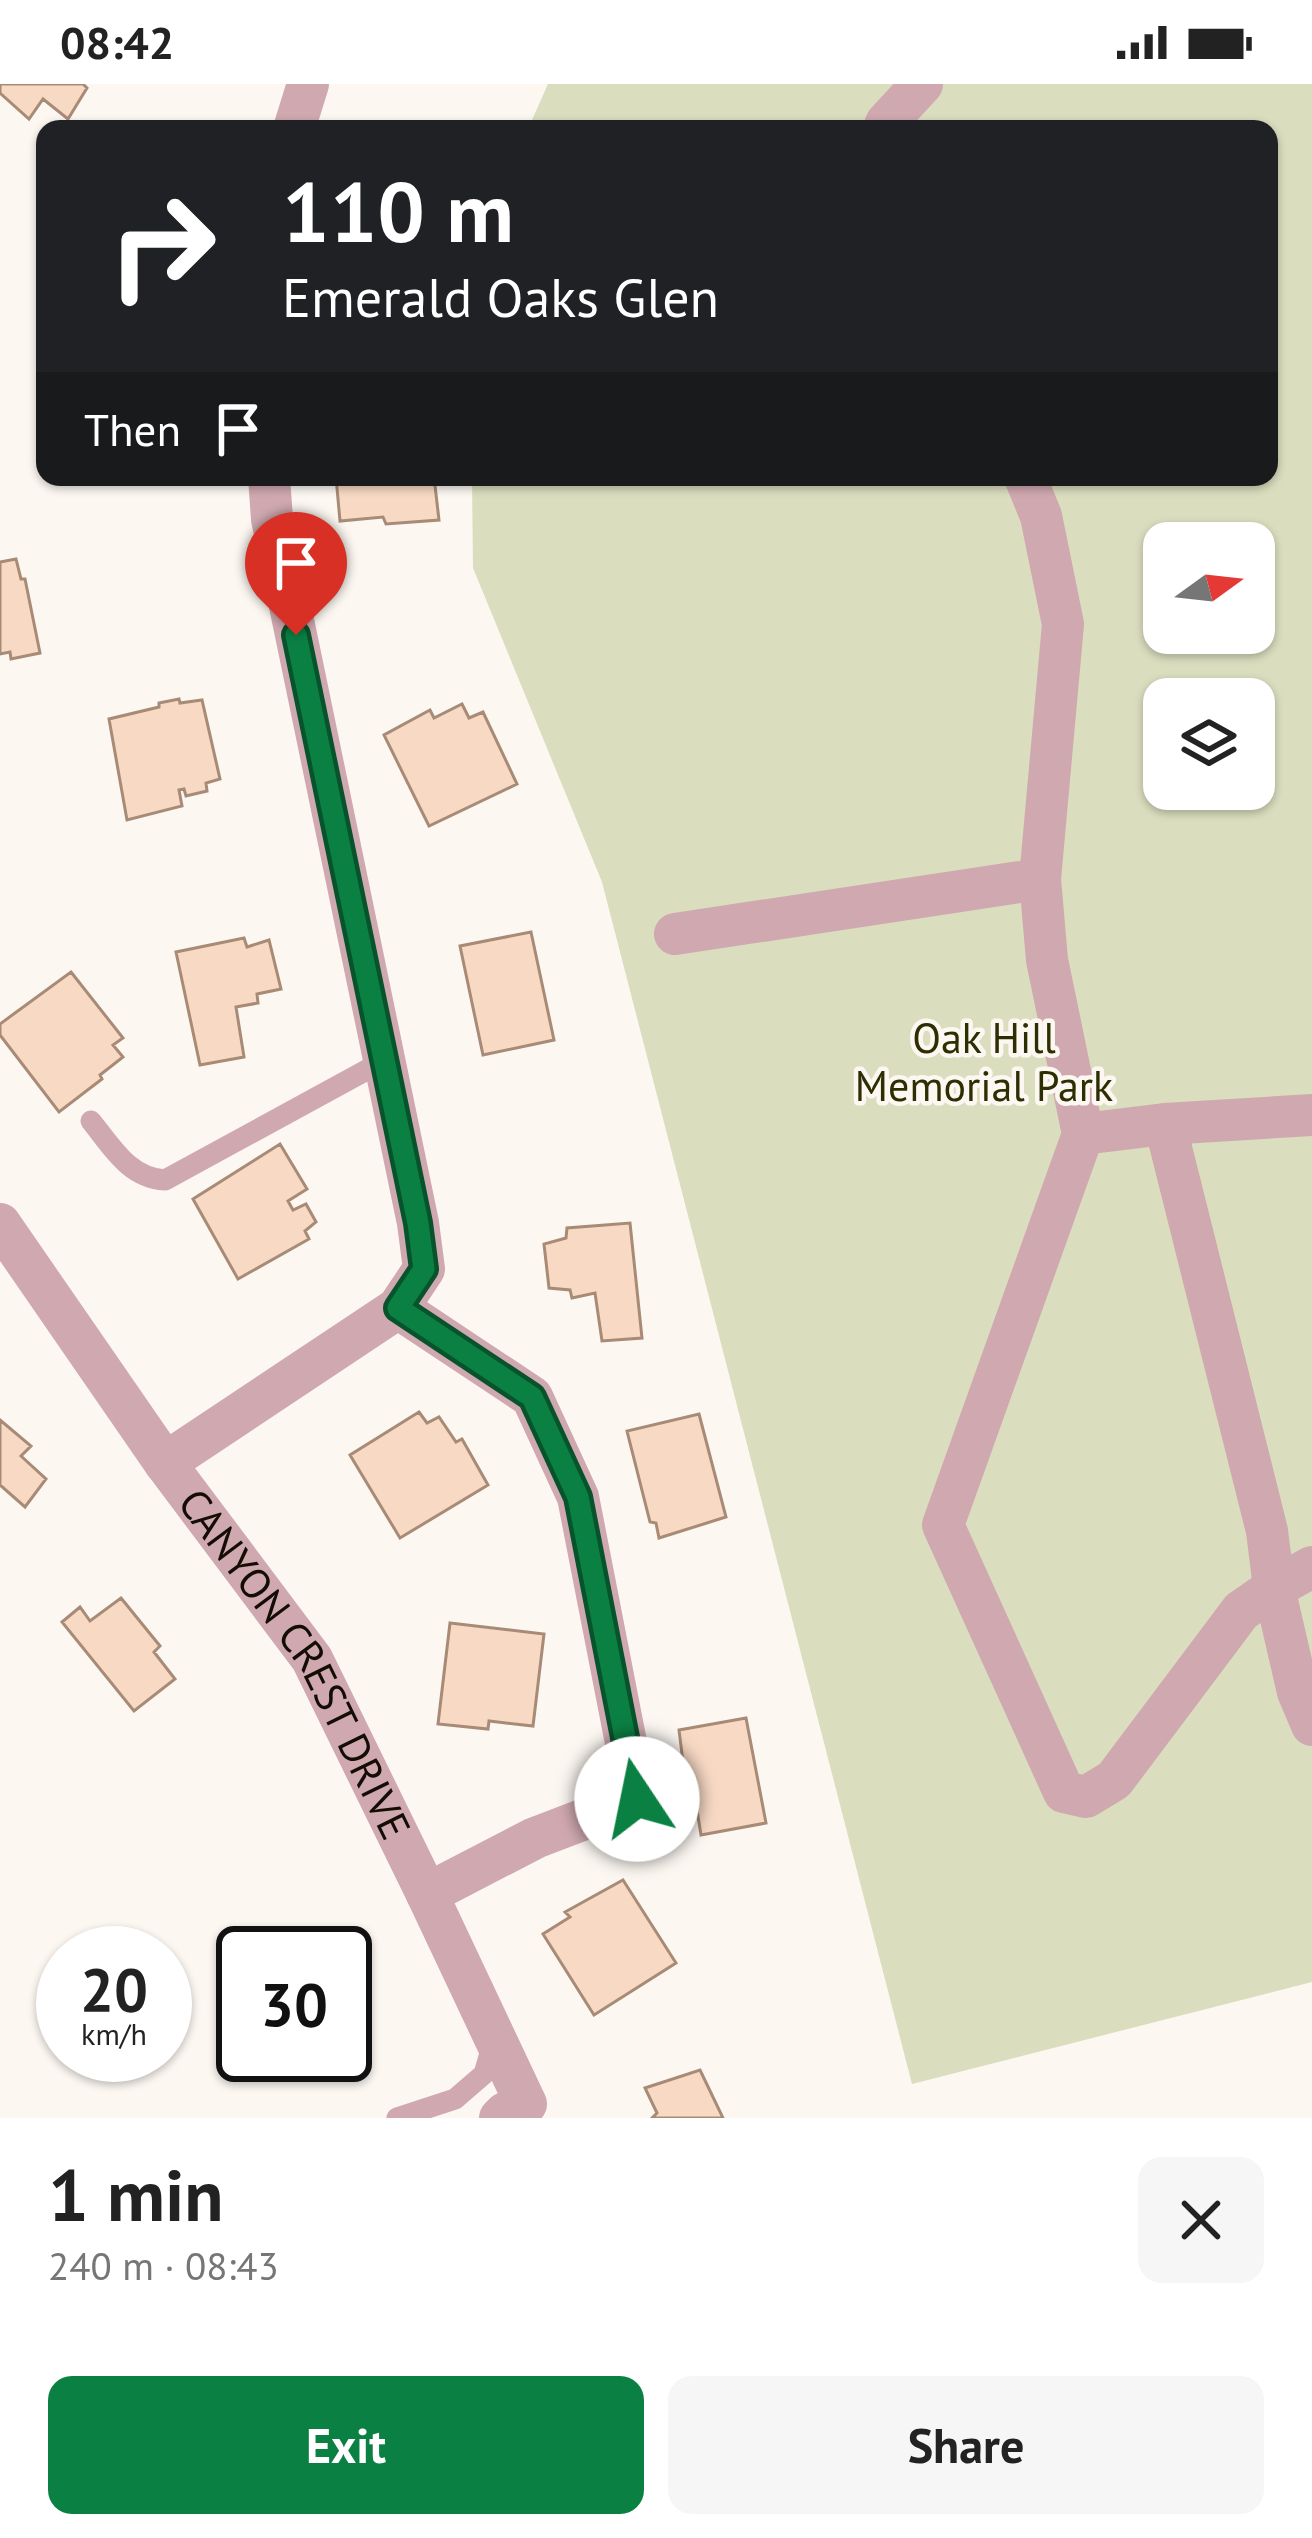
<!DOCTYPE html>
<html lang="en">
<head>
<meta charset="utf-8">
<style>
  :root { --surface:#fff; --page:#f6f6f6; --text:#222; --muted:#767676; --accent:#0b8043 }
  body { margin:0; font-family:"PT Sans",sans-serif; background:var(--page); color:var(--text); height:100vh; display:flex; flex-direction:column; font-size:45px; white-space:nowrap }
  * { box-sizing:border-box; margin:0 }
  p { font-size:39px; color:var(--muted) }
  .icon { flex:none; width:66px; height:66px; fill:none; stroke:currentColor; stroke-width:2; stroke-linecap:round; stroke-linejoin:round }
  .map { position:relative; height:2034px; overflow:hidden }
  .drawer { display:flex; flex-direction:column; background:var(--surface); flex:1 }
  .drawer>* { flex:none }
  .guide { position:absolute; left:36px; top:36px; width:1242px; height:366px; border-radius:24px; box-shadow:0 3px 9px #0004; background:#202124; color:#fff; overflow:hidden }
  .needle { width:78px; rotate:75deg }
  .controls { position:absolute; left:1143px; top:438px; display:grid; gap:24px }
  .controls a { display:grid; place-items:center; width:132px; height:132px; border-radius:24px; background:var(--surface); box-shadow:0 3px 9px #0004; font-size:60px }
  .speed { position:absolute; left:36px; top:1842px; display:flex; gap:24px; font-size:60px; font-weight:700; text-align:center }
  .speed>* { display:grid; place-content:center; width:156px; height:156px; border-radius:50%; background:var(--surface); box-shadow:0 3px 9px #0004; line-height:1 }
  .speed small { font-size:30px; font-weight:400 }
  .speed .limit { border:6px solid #111; border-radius:18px; background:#fff; color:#111 }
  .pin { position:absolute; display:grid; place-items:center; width:102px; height:102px; color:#fff; margin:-123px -51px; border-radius:50% 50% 50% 0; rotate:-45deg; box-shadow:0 0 12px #0007 }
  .pin .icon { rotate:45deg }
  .me { position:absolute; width:132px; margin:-66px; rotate:349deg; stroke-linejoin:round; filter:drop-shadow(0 0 9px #0008) }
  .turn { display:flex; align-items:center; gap:42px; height:252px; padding:0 48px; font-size:54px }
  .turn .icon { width:156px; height:156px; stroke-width:2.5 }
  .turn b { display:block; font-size:84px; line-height:102px }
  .then { display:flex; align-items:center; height:114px; padding:0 48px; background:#0003; gap:24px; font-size:45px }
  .round { display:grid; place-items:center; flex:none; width:126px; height:126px; border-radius:24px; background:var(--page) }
  .head { display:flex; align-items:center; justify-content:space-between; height:204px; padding:0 48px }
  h1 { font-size:72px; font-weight:700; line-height:90px }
  .primary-button { display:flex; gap:24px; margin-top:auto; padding:24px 48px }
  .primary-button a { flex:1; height:138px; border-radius:24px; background:var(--accent); color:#fff; font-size:48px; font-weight:700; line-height:138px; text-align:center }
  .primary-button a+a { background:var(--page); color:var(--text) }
  .status { display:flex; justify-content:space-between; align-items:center; height:84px; padding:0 60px; background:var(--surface); direction:ltr }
  .status svg { height:33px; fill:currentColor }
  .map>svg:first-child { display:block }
</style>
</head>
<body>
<div class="status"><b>08:42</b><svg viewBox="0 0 49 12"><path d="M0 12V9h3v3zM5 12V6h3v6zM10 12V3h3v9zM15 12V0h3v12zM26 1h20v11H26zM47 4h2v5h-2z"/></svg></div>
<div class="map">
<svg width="1312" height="2034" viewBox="0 0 1312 2034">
  <rect width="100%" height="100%" fill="#fcf7f1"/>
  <path fill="#daddbe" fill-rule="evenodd" d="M548 0H1312V1898L912 2000 602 798 473 484 472 393H1269V45H528ZM1164 459H1254V549H1164ZM1164 615H1254V705H1164Z"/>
  <path fill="#f8d9c4" stroke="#a88b77" stroke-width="3" d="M0 0H83L87 4 68 35 43 15 29 35 0 9Z
    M336 393H434L439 436 386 440 383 433 340 437Z
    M16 475 21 495H25L40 569 11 575 10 568 0 570V478Z
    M179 615 180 619 202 616 220 695 206 699 207 707 186 712 184 705 179 706 182 722 127 736 109 635 159 623V619Z
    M462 620 469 634 483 628 517 700 429 742 384 651 430 626 434 634Z
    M531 848 554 956 483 971 460 862Z
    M244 854 247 863 269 856 281 905 257 910 258 919 236 923 244 973 200 981 176 868Z
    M71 888 123 954 113 961 123 973 100 991 102 995 59 1028 0 951V940Z
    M280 1060 307 1105 288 1117 293 1126 306 1120 316 1138 305 1147 309 1155 238 1195 193 1115Z
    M630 1139 642 1254 602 1257 595 1209 572 1214 570 1206 549 1204 544 1160 566 1154 567 1144Z
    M419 1328 427 1339 439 1333 456 1358 462 1355 488 1401 400 1454 350 1371Z
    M699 1330 726 1433 659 1454 656 1439 650 1438 627 1347Z
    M0 1336 31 1362 21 1372 46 1395 25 1423 0 1401Z
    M121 1514 160 1562 154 1568 175 1595 134 1627 62 1538 80 1523 90 1537Z
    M450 1539 544 1550 533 1642 489 1637 488 1645 438 1640Z
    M746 1634 766 1739 701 1751 693 1701 686 1702 679 1646Z
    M623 1796 676 1879 594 1931 543 1850 570 1833 565 1828Z
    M700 1986 723 2034H652L657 2029 645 2004Z"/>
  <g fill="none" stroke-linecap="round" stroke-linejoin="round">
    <path stroke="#d0a8b0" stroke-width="21" d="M91 1037C112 1063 129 1094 165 1096L385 976
      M397 2034 455 2015 484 1990 493 1959"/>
    <g stroke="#d0a8b0" stroke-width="42">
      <path d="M294 45 308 0"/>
      <path d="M884 45 886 39 922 0"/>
      <path d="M1025 393 1041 432 1063 540 1040 795 1047 876 1083 1050 943 1441 1064 1708 1086 1713 1114 1696 1241 1527 1274 1504 1298 1608 1312 1641"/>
      <path d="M675 850 1040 795"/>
      <path d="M1165 1040 1267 1447 1274 1504 1312 1483"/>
      <path d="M1083 1050 1165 1040 1312 1031"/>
      <path id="s1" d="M0 1140 165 1379 312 1575 427 1810 526 2020 505 2029 500 2034"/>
      <path d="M398 1224 532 1313 578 1413 637 1715 535 1754 427 1810"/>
      <path d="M165 1379 398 1224 424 1185 418 1139 272 435 269 393"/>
    </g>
  </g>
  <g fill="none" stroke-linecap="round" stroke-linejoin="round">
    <defs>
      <path id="route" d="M296 551 418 1139 424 1185 398 1224 532 1313 578 1413 637 1715"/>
    </defs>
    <use href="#route" stroke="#07532c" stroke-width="30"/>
    <use href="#route" stroke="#0b8043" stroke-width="21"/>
  </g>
  <g text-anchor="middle" stroke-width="9" stroke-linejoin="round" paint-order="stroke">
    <g font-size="42" fill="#2d2f03" stroke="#fcf7f1">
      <text x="984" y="969">Oak Hill<tspan x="984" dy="48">Memorial Park</tspan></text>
    </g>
    <g font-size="42" fill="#140d04" stroke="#fcf7f1">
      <text dy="15" stroke="none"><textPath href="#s1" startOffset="531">CANYON CREST DRIVE</textPath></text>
    </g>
  </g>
</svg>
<div class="controls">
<a><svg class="needle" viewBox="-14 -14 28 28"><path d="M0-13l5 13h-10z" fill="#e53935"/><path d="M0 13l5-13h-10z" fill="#767676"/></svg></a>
<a><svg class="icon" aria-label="layers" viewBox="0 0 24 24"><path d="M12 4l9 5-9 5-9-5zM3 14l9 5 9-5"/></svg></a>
</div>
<div class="speed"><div>20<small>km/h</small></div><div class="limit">30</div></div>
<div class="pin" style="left:296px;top:551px;background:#d93025"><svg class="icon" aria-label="arrive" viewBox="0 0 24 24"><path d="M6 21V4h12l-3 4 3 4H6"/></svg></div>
<svg class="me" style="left:637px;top:1715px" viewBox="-20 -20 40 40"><circle r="19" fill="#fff"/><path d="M0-13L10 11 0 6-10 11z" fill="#0b8043"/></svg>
<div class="guide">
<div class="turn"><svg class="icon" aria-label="right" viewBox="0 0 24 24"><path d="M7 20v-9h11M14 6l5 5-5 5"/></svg><div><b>110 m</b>Emerald Oaks Glen</div></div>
<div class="then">Then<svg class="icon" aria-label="arrive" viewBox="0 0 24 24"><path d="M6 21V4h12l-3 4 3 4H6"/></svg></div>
</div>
</div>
<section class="drawer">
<div class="head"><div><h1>1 min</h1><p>240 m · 08:43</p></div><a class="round"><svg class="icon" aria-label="close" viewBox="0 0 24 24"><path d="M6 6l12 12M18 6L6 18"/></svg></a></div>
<div class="primary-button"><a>Exit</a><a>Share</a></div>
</section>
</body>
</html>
